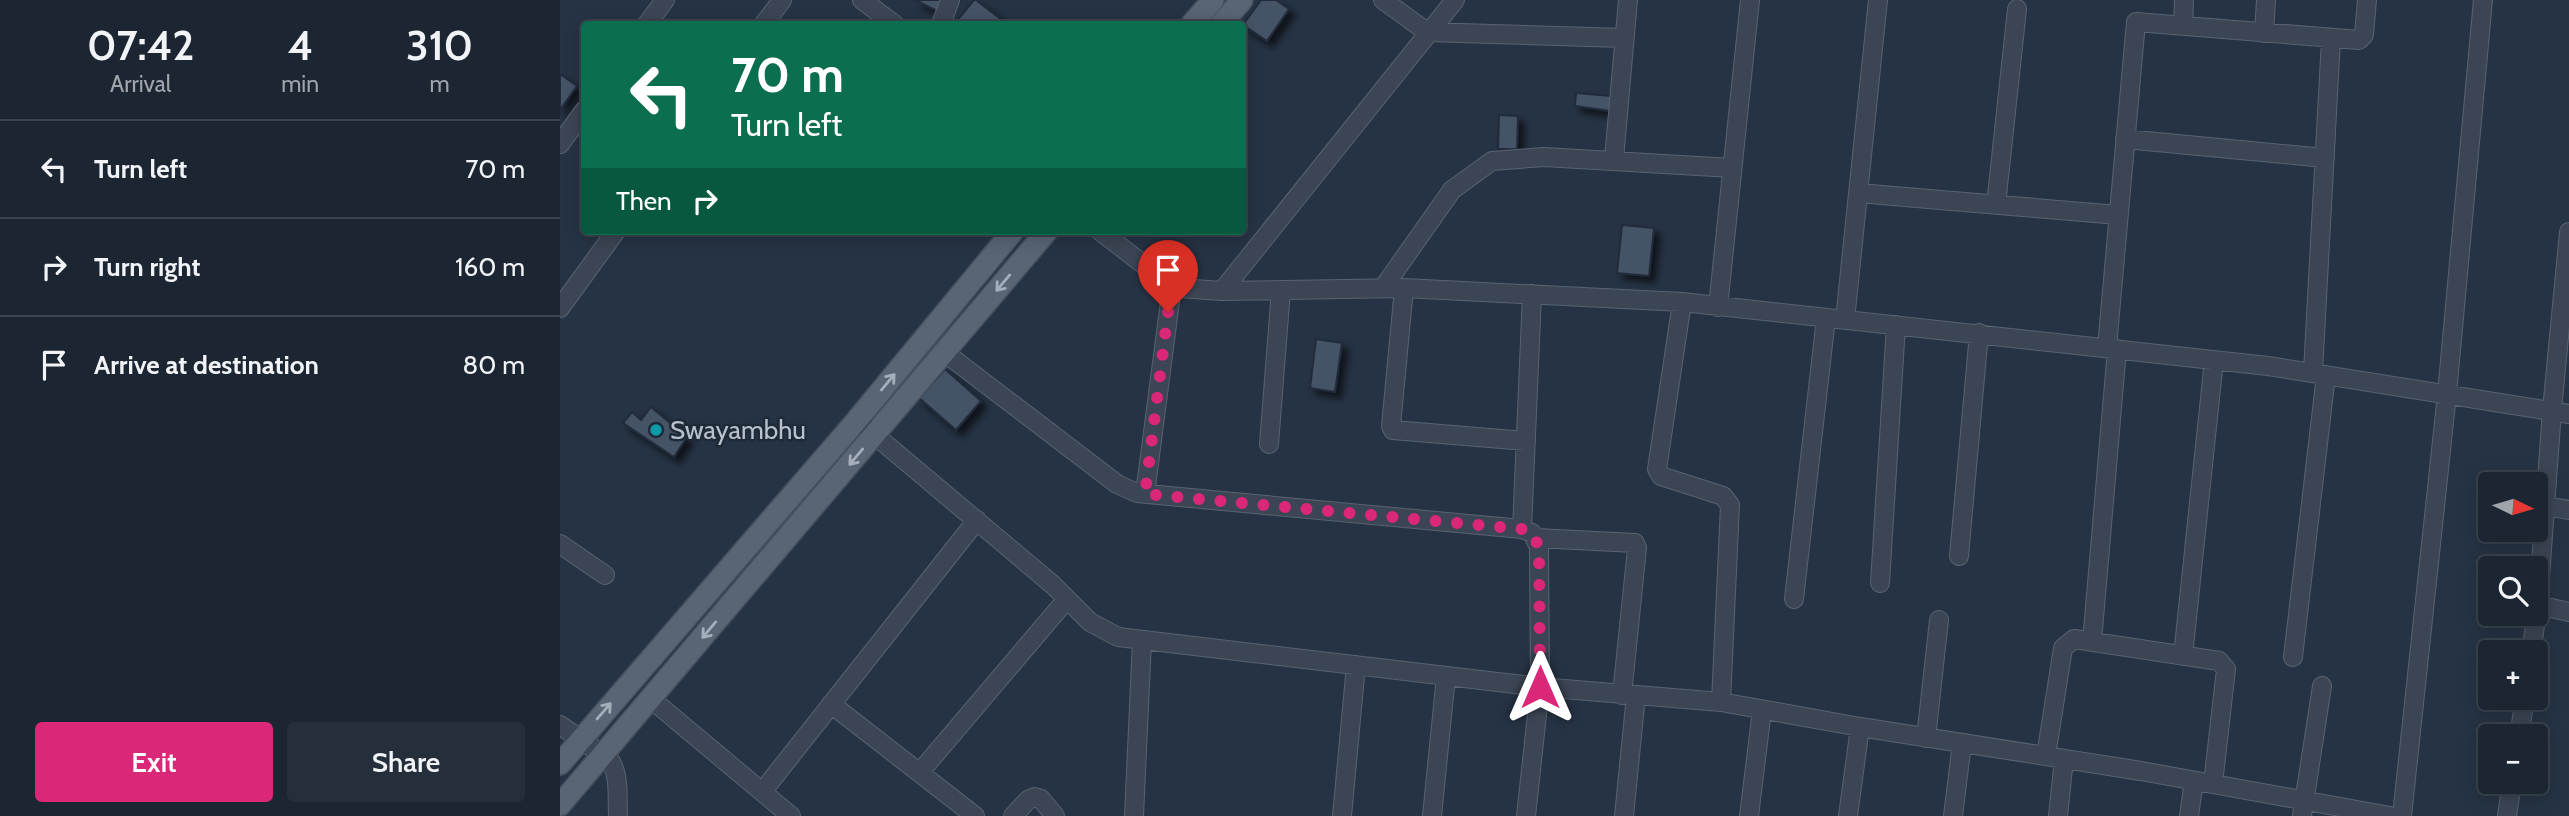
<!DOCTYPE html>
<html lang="en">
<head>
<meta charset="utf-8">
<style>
  :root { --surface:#1c2633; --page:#252e3b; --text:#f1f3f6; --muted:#a0a5ac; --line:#3a434e; --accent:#db2777 }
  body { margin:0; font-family:Cabin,sans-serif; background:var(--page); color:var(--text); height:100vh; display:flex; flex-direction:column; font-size:26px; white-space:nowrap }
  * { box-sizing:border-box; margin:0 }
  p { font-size:23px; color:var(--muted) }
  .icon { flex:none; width:38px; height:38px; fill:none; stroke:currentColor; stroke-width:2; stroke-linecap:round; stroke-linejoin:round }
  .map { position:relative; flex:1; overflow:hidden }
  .panel { display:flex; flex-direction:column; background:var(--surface); width:560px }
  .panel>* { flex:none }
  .hud { position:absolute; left:21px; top:21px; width:665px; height:214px; border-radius:7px; box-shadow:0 4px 18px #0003,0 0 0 2px var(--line); background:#0b6e4f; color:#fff; overflow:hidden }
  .needle { width:46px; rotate:95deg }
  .buttons { position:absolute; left:1918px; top:472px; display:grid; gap:14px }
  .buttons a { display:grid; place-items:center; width:70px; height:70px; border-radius:7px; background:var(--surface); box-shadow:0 4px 18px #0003,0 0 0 2px var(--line); font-size:35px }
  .pin { position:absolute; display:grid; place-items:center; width:60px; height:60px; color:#fff; margin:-72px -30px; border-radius:50% 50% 50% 0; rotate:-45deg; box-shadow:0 0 7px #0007 }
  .pin .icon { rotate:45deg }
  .me { position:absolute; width:77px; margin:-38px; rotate:0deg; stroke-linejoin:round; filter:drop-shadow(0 0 5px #0008) }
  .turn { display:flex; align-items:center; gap:24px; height:147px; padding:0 35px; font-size:32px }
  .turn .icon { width:91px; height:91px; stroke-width:2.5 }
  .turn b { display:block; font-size:49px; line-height:60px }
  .then { display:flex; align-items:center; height:66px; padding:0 35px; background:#0003; gap:14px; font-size:26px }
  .eta { display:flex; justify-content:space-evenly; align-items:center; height:119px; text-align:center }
  .eta b { font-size:42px; font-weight:600; line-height:49px }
  .primary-button { display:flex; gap:14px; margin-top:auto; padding:14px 35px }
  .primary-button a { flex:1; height:80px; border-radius:7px; background:var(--accent); color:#fff; font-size:28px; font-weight:600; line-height:80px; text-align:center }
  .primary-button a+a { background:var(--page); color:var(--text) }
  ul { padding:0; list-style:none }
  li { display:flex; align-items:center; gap:21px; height:98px; padding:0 35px; border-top:2px solid var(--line) }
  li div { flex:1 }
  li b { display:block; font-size:26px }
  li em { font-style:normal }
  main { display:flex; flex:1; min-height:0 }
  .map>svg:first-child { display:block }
</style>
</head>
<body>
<main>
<section class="panel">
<div class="eta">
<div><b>07:42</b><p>Arrival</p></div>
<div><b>4</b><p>min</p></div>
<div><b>310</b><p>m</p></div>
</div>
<ul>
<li><svg class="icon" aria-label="left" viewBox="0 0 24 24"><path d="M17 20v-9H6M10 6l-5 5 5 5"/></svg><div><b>Turn left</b></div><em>70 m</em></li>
<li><svg class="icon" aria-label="right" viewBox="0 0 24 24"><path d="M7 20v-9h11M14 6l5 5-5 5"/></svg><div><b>Turn right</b></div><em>160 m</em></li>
<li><svg class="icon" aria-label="arrive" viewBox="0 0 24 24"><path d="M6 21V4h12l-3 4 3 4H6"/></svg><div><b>Arrive at destination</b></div><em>80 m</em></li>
</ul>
<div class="primary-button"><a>Exit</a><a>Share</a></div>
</section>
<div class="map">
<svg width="2009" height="816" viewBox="0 0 2009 816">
  <defs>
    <filter id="shadow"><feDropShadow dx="6" dy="6" stdDeviation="3.5" flood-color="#0009"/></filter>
  </defs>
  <rect width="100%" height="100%" fill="#263344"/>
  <path fill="#455366" stroke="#212c3b" stroke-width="2" filter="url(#shadow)" d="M355 0H385L379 12Z
    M414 0H416L447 24H394Z
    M701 0H716L729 9 707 41 683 25Z
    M0 74 17 86 0 110Z
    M1016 93 1051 96 1050 111 1015 106Z
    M939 115 958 116 957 149H938Z
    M1062 225 1094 228 1089 276 1057 273Z
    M756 339 782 343 775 392 750 388Z
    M385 369 421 401 396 430 359 398Z
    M91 407 127 437 114 457 63 423 72 412 81 420Z"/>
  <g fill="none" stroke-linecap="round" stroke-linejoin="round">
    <defs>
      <path id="minor" d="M302 0 334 24
        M823 0 867 32 1064 38
        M87 24 105 0
        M204 24 222 0
        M381 24 390 0
        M1623 26 1624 0
        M1704 33 1706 0
        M1565 139 1765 158
        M0 144 24 111
        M1054 159 1068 0
        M1298 193 1558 215
        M1436 205 1457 9
        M540 231 605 281 619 288 662 291 844 288 1122 302 1708 366 2009 414
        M823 288 892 190 932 161 984 157 1172 168
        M844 288 831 426 833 430 966 441
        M662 291 895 0
        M1122 302 1097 469 1101 476 1163 496 1170 505 1161 702
        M1158 307 1190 0
        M0 308 56 231
        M1285 320 1318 0
        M1547 347 1576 22 1799 40 1804 35 1807 0
        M384 352 557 484 577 493 962 529 972 533 979 547 980 687 966 816
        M1753 372 1771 39
        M304 426 493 585 530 622 558 637 980 687 1161 702 1300 727 1581 771 1830 816
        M709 444 721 290
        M585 494 612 286
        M1985 506 2009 510
        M962 529 972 294
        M976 538 1075 543 1077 548 1062 695
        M0 544 45 575
        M1399 556 1419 333
        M1320 583 1336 325
        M1234 599 1266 318
        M1978 605 2009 612
        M1532 642 1557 349
        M1971 653 1978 605 1992 410 2009 232
        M1623 656 1654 360
        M1733 657 1766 375
        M91 699 231 816
        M271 704 415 816
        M0 725 50 760C60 776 57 798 58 816
        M1959 737 1965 698
        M1366 738 1379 620
        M1486 756 1503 648 1514 639 1659 661 1666 669 1653 784
        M360 772 507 599
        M202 792 417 520
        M453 816 468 800 475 797 481 799 495 816
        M574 816 582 640
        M782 816 796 665
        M872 816 886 676
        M1064 816 1076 695
        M1189 816 1202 710
        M1288 816 1300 727
        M1393 816 1402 743
        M1498 816 1504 759
        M1629 816 1634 781
        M1742 816 1762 686
        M1842 816 1887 394 1923 0
        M1947 816 1952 782"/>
      <path id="major" d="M632 24 653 0
        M661 24 682 0
        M0 764 297 420 453 231
        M0 805 487 231"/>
    </defs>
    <use href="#minor" stroke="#596371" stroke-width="20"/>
    <use href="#major" stroke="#444e5d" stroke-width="24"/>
    <use href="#minor" stroke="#3b4554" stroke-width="18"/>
    <use href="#major" stroke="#596474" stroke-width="21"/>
  </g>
  <defs><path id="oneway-shaft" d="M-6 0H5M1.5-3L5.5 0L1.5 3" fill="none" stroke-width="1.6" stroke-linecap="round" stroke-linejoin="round" transform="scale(1.75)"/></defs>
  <g stroke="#a5aebb">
    <use href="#oneway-shaft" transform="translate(443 283) rotate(130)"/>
    <use href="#oneway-shaft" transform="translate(328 382) rotate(-50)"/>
    <use href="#oneway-shaft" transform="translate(296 457) rotate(130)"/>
    <use href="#oneway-shaft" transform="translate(149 630) rotate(130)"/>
    <use href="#oneway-shaft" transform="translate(44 711) rotate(-49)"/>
  </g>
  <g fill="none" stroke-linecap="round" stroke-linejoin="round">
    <path stroke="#db2777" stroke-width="12" stroke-dasharray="0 21.6" d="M608 312 585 494 962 529 972 533 979 547 980 687"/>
  </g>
  <circle fill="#0f9aa8" stroke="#1f2a39" stroke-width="2.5" cx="96" cy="430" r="7"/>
  <g text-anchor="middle" stroke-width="5" stroke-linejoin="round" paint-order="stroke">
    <g font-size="26" fill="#b8c0cd" stroke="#1f2a39" text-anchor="start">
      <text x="110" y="439">Swayambhu</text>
    </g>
  </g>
</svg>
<div class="buttons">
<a><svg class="needle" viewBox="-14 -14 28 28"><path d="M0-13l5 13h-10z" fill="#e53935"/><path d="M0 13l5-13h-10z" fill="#a0a5ac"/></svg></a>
<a><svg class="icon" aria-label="search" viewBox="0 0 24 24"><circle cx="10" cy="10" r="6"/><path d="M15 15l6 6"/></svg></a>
<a>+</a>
<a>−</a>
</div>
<div class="pin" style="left:608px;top:312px;background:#d93025"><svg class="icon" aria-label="arrive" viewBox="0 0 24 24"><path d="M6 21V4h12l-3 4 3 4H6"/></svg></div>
<svg class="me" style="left:980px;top:687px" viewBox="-20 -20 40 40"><path d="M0-17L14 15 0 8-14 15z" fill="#db2777" stroke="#fff" stroke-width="4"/></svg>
<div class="hud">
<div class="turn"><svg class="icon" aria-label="left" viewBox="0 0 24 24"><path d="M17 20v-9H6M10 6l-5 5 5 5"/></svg><div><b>70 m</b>Turn left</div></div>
<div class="then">Then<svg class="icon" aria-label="right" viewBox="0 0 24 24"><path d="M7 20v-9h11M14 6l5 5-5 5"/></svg></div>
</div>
</div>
</main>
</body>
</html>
